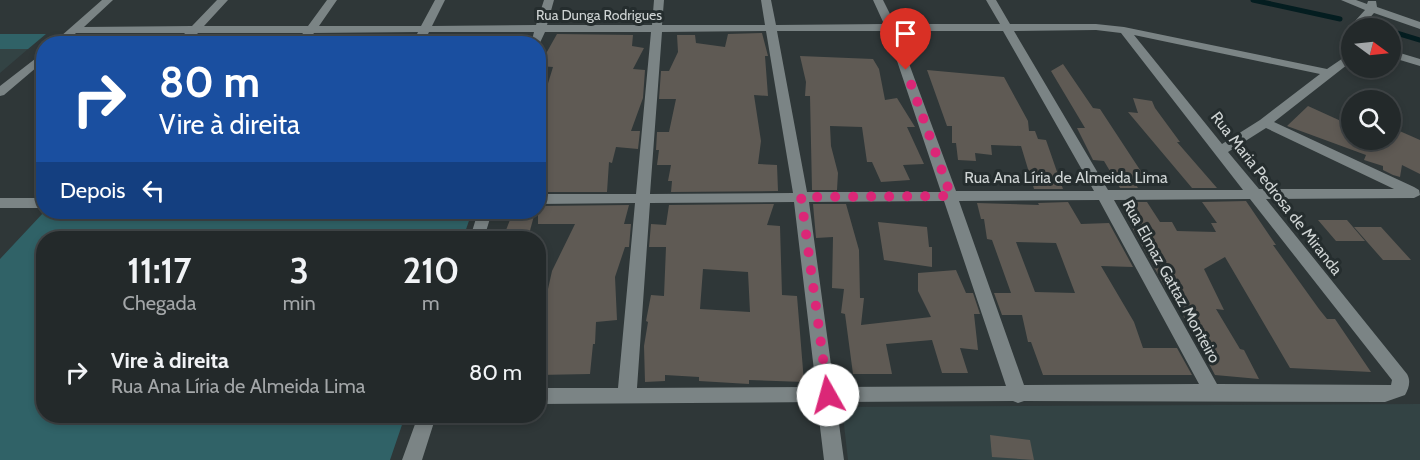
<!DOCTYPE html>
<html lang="pt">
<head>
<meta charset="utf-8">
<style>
  :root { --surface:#23292a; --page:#2f3536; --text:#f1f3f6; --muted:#a3a6a8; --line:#404547 }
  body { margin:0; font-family:Cabin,sans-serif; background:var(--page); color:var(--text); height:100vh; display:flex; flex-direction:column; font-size:22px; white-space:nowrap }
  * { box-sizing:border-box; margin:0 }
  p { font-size:20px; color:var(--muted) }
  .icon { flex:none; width:33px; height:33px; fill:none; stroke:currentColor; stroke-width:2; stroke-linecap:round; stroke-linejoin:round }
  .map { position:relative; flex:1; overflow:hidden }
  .sheet { position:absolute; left:36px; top:231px; width:510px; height:192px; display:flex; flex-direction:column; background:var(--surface); border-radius:24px; box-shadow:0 3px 9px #0003,0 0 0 2px var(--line) }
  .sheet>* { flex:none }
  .banner { position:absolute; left:36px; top:36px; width:510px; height:183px; border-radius:24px; box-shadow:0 3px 9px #0003,0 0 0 2px var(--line); background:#1a4fa0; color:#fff; overflow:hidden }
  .needle { width:39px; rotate:105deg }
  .fabs { position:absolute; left:1341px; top:18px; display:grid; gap:12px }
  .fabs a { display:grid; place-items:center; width:60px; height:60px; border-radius:50%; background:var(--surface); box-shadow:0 3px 9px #0003,0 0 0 2px var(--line); font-size:30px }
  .pin { position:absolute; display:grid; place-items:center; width:51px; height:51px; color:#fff; margin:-62px -26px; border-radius:50% 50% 50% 0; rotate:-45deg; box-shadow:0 0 6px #0007 }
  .pin .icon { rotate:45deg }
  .me { position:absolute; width:66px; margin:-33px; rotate:353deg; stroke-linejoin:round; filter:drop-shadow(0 0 4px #0008) }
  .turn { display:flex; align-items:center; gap:21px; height:126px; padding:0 24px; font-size:27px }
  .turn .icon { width:78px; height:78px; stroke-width:2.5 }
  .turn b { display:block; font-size:42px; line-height:51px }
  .then { display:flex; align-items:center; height:57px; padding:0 24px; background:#0003; gap:12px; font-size:22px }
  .eta { display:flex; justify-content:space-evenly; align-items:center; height:102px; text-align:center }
  .eta b { font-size:36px; font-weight:600; line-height:42px }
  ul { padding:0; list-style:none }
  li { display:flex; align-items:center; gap:18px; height:78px; padding:0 24px }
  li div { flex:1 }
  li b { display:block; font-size:22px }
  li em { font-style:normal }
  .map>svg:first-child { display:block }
</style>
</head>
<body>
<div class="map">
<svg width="1420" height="460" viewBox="0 0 1420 460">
  <rect width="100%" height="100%" fill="#2f3738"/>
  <path fill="#334344" d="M0 49H28L0 73Z
    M1420 404V460H848L842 407Z"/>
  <path fill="#306267" d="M0 34H46L28 49H0Z
    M44 212H472L463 238H44V416H405L390 460H0V259Z"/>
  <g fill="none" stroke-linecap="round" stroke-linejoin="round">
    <path stroke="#041d20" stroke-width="5" d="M1253 0 1340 19
      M1370 26 1380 28
      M1390 31 1420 40"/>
  </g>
  <path fill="#5f5a54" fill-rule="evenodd" d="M762 33 768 56H765L768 96 754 95 761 141 758 164 777 165 778 191 671 192 672 181H668L671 165H657L659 150H656L657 132H669L676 99H659L661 71H669L678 52 677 35H695L696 43 725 47 728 34Z
    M557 34 633 35 632 46 644 48 633 69 645 70 643 98 631 131H640L638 149 616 147 612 163 609 162 607 192H538V116L553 67 539 66Z
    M800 56 873 59 879 69 885 100 897 98 915 127H907L924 164 903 165 910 180 881 182 872 162H867L862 127 830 126 831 146 838 173 837 190H812L810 96H805L806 82Z
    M1063 64 1093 108 1100 109 1146 179 1133 180 1138 188H1120L1104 161 1093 160 1077 128H1085L1051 71Z
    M927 70 1004 77 1028 121 1029 131H1035L1038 139 1046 140 1063 189H1034L1021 146 991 145 992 155 975 153 976 161 958 160 956 143H952V126H947Z
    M1133 98 1152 101 1155 108 1180 142H1177L1217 188H1192L1128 112 1138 113Z
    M1308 106 1352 126V140H1390V133L1395 129 1420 140V174L1402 165 1400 177 1393 175 1383 170V166L1364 160 1366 155 1287 126Z
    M1246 201 1276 245H1273L1319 309 1327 319H1335L1371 372 1290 368 1225 257 1204 269 1224 310 1216 309 1240 349 1244 350 1259 379 1215 375 1168 287H1165L1123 211H1134L1129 202H1147L1160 222H1172L1177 231 1216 232 1211 223H1217L1202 202Z
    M1068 202 1081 224 1109 223 1133 267 1101 266 1134 322 1143 348H1177L1192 375H1043L1031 342H1028L1022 315H1002L994 293H1011L992 240 987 239 984 219H981L977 203 1039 205 1038 203ZM1016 242 1056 243 1075 293 1035 292Z
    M774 204 767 225 780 226 782 295 797 296 804 382 749 380V384L699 381V377L665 375V381L645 382 644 346 648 322 646 321 651 295 664 296 666 247H649L651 224 666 225 669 205ZM703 269 748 272 750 312 700 309Z
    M813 204H846L859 250 860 298H864L861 325 931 317 918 291V273L956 270 966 293H973L980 314H974L978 350 960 348 968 373H942L932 340 886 344 892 374H853L845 314 841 313 844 289 832 288 833 237 816 238Z
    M629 205 624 224H631L629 247H625L615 277 617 320 596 322 595 344H593L590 374 538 375V334L552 271 575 224H538V206Z
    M513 212H535L528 238H503Z
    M1318 220H1347L1365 241H1336Z
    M878 222 927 227 929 247H932V267L884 260Z
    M1354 227H1381L1411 260H1383Z
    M990 435 1030 440 1034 460 992 457Z"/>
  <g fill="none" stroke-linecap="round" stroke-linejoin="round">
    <path fill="#7b8485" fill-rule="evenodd" d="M102 0H113L84 27 192 26 217 0H228L204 26H308L327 0H337L319 26H421L435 0H445L432 26 536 25 544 0H554L547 25H652L654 0H664L662 25H765L761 0H771L776 25 884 24 873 0H883L895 24H1000L986 0H996L1010 24H1096L1124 27 1327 69 1352 52V61L1274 122 1414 187 1419 190 1420 195 1414 198 1266 199 1407 374C1411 381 1409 388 1405 395L1385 402 1024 401 1018 403 1013 401 836 402 844 460H824L817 402 538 404V388H618L635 203 538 204V194H636L651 32H545L538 47V44H531L534 32H429L423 44H412L418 32 314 33 306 44H295L303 33H198L188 44H176L185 33H76L64 44H52ZM1096 30 1121 33 1243 190H1108L1014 31ZM766 31 793 193 650 194 662 32ZM777 31H887L941 192H807ZM897 31H1003L1094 191H956ZM1134 35 1320 74 1260 120 1222 144ZM1266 128 1394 189H1259L1228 152ZM1250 199 1392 380 1391 385 1217 384 1114 200ZM1099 200 1199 384 1024 385 959 201ZM944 201 1006 386 834 387 809 202ZM794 202 816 387 637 388 650 203Z
      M1341 0H1356L1367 4 1368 1H1376L1377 7 1420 22V29L1374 13 1366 22 1367 28H1357L1355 21 1365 10Z
      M1390 50 1420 59V66L1390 57Z
      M44 52V61L4 95 0 96V86Z
      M0 198H44V208H0Z
      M478 212H492L484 238H470Z
      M418 416H436L422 460H402Z"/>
  </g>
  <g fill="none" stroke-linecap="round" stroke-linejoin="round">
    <path stroke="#db2777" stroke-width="10" stroke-dasharray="0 18" d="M828 395 801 197 951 196 906 70"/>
  </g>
  <g text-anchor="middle" stroke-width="6" stroke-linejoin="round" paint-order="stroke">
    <g font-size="14" fill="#cfd4d4" stroke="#252d2e">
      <text x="599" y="20">Rua Dunga Rodrigues</text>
    </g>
    <g font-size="16" fill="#cfd4d4" stroke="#252d2e">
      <text x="1066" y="183">Rua Ana Líria de Almeida Lima</text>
      <text transform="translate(1277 193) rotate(52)" y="6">Rua Maria Pedrosa de Miranda</text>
      <text transform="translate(1172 281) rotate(61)" y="6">Rua Elmaz Gattaz Monteiro</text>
    </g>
  </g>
</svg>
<div class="fabs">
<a><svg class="needle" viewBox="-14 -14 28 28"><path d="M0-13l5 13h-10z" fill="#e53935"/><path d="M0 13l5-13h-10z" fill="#a3a6a8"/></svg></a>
<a><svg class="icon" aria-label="search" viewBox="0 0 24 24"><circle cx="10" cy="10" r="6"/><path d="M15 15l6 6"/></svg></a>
</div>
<div class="pin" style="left:906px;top:70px;background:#d93025"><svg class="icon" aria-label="arrive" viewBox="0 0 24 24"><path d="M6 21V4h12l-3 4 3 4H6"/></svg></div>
<svg class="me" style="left:828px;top:395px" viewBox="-20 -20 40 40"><circle r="19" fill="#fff"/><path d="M0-13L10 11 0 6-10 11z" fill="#db2777"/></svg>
<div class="banner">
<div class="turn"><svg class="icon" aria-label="right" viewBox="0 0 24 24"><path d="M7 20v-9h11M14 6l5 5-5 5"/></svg><div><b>80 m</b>Vire à direita</div></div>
<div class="then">Depois<svg class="icon" aria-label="left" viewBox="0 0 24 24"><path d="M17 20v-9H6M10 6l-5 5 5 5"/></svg></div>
</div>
<section class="sheet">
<div class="eta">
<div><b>11:17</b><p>Chegada</p></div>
<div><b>3</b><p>min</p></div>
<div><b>210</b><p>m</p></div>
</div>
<ul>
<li><svg class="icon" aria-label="right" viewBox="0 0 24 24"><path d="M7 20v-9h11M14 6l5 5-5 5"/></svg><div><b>Vire à direita</b><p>Rua Ana Líria de Almeida Lima</p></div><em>80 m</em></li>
</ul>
</section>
</div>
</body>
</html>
